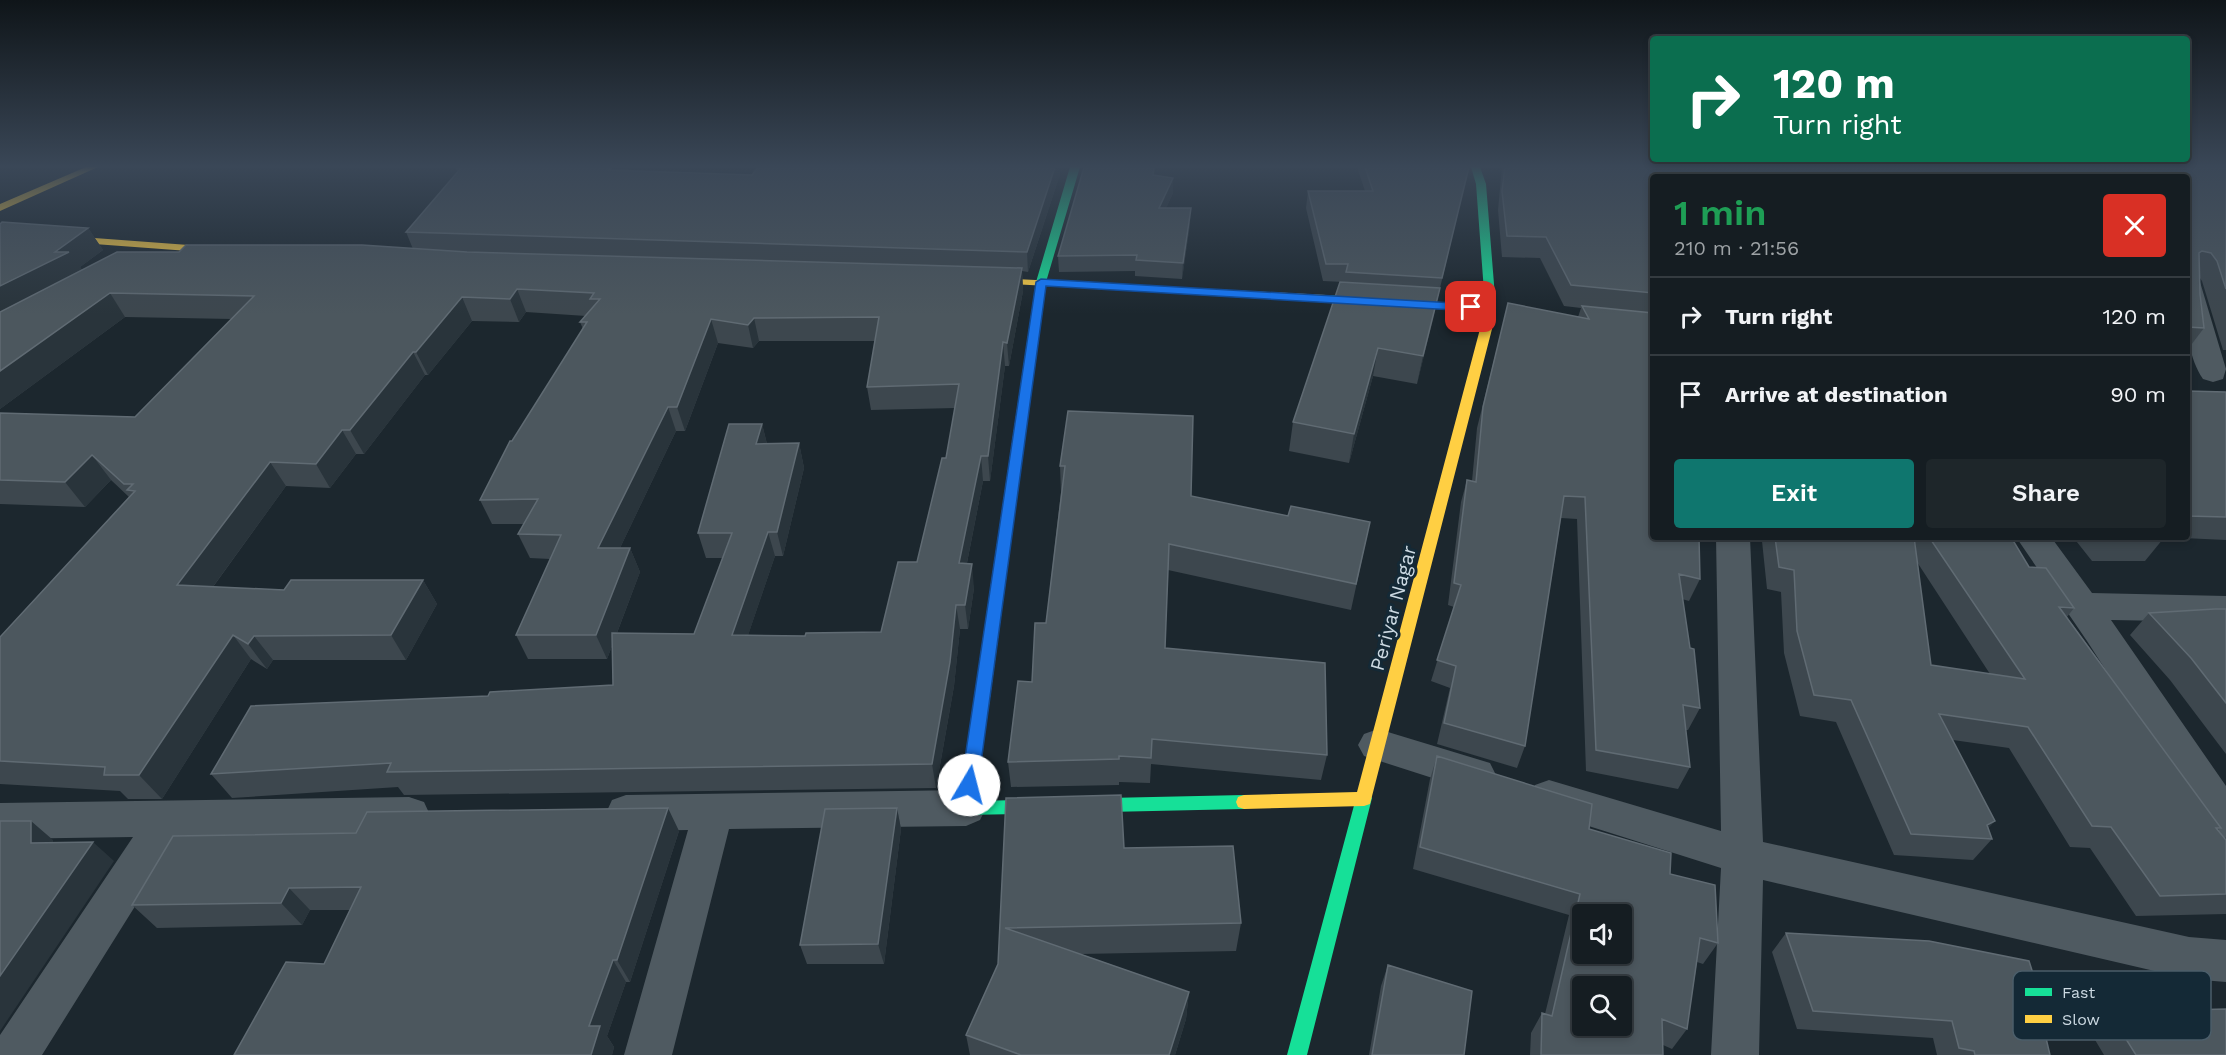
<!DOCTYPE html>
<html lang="en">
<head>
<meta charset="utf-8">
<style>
  :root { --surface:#151d22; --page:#1e262a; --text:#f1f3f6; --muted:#9da2a5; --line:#343b40; --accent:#0f766e }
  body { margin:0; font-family:"Work Sans",sans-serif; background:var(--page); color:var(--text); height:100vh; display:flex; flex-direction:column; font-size:22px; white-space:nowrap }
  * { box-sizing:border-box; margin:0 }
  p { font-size:20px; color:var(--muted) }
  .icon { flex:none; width:33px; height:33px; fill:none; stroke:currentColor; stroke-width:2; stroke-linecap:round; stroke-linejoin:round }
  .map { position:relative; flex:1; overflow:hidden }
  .panel { position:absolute; left:1650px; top:174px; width:540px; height:366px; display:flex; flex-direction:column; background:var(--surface); border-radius:6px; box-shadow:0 3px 9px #0003,0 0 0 2px var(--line) }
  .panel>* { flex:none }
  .guide { position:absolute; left:1650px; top:36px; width:540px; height:126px; border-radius:6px; box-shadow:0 3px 9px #0003,0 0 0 2px var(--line); background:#0b6e4f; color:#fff; overflow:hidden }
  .tools { position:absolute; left:1572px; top:904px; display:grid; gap:12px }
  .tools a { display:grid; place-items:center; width:60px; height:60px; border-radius:6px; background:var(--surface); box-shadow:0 3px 9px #0003,0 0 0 2px var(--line); font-size:30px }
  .pin { position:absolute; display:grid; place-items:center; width:51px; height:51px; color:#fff; margin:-26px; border-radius:12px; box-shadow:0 3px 9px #0006 }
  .me { position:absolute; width:66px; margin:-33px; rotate:8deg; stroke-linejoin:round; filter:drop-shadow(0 0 4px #0008) }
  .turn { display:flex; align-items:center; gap:21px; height:126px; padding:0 24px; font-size:27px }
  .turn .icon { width:78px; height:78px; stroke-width:2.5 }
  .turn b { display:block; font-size:42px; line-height:51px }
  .round { display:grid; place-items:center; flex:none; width:63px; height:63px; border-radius:6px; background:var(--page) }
  .summary { display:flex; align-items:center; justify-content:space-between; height:102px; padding:0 24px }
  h1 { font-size:36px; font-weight:600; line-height:45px; color:#1e9e55 }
  .primary-button { display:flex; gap:12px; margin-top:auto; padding:12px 24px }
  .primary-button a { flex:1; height:69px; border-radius:6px; background:var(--accent); color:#fff; font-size:24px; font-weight:600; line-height:69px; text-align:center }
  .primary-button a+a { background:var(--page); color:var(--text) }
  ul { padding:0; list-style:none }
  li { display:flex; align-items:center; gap:18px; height:78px; padding:0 24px; border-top:2px solid var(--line) }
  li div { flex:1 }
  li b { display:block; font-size:22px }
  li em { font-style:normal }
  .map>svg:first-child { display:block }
</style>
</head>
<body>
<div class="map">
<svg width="2226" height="1055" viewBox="0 0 2226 1055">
  <rect width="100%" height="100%" fill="#1c272e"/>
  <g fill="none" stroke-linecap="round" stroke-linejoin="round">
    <path fill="#4f5a61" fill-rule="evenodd" d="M2187 274 2196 276 2200 282 2226 369 2223 379 2213 382 2203 379C2183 350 2187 308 2187 274Z
      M1716 537H1750L1763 842 2189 937 2226 940V982L2189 979 1763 880 1759 1055H1711L1721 868 1535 809 1529 797 1535 785 1549 780 1721 831Z
      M2016 537H2051L2092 593 2226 596V622L2111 620 2226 786V838L2211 833 2087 641Z
      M1378 729 1490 763 1496 775 1490 787 1476 792 1364 756 1358 745 1364 734Z
      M966 790 980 796 986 808 980 820 966 826 729 829 672 1055H624L688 830 626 831 612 826 606 813 612 800 626 795Z
      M409 797 424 802 430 815 424 828 409 833 179 836 42 1055H0V1035L133 837 0 839V803Z"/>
    <path fill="#16e098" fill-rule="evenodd" d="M1070 167H1080L1046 282 1029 409 1023 413 1017 409 1036 282Z
      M1471 167H1480L1486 184 1496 309 1490 331 1486 332 1480 329 1485 312 1322 300V296L1326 295 1485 305 1476 184Z
      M981 699 986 701 989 705 975 801 1244 795 1250 797 1252 802 1250 807 1244 809 966 815 960 813 958 808 973 705 976 701Z
      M1364 791 1370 793 1372 798 1307 1055H1287L1356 798 1358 793Z"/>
    <path fill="#ffcf43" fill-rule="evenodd" d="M86 167H98L0 211V204Z
      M0 231 229 248 234 251 229 254 0 237Z
      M979 277 1326 295 1331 298 1326 301 975 282V278Z
      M1486 326 1492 329 1370 804 1364 806 1244 809 1238 807 1236 802 1238 797 1244 795 1357 792 1480 329Z
      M1023 405 1029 409 989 705 986 709 981 711 976 709 973 705 1017 409Z"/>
  </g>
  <path fill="#3d474e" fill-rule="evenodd" d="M455 167H630L627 171 752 175 1060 174 1028 272 1022 271 1023 291 1009 366H1005L990 481H983L967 563 974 588 968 629H960L954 686 936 788 404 795 398 787 232 798 211 774 488 696 613 685 612 646 607 659H528L516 635 550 559 530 558 518 534 524 524H492L480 500 512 441 583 329 580 322 586 316 526 312 519 322 472 321 428 375H425L364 454H356L330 488 286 486 213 587 284 590 423 580 437 604 406 660H273L267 669 251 659 162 799H128L120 791 0 784V637L129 497 111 480 85 507 0 504V413L135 417 232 319 125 317 0 409V224L88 228 103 250 80 267 82 270 179 252 413 249 406 232 457 172ZM759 341H875L867 387 871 410 955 408 946 458 917 562 881 632 805 636 748 635 775 556H783L804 468 799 443 767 444 762 424 698 533 706 558H723L694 634 617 633 640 572 630 548H620L676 431H685L718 343 753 348Z
    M1084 167H1155L1154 175 1173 178V193L1166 208 1190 224 1182 279 1135 276V271L1059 272 1058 256Z
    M1357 167H1469L1417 384 1373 376 1349 463 1289 451 1293 422 1344 282 1323 281 1306 208 1308 191H1365Z
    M1502 167H2226V350H2223L2202 281 2200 278V294L2204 328 2188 349H2187V177H1653V537L1700 579 1689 601 1682 599 1700 708 1688 730H1686L1690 767 1678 789 1586 771 1577 519 1561 518 1525 746 1517 768 1437 744 1450 688 1431 681 1454 607 1448 605 1461 502 1467 480 1472 481 1477 428 1503 324 1578 317 1581 308 1564 306 1540 258 1502 257 1498 210Z
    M2187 391 2226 392V540L2162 537 2163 539 2145 561H2092L2073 537H2187Z
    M1068 411 1191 496 1288 516 1370 522 1351 610 1168 570 1165 648 1327 755 1321 780 1151 764 1150 783 1119 782V785L1011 787 1008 762 1032 682 1046 623 1061 492 1060 466Z
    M1764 537H2011L2029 567 2074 608 2067 617 2221 828 2218 830 2226 840V914L2136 916 2090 848 2070 847 2009 748 1953 740 1992 839 1973 860 1894 855 1836 722 1800 716 1784 653 1781 592 1767 589 1762 541ZM1917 562 1990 674 1931 665Z
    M2226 609V754L2170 680 2130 635 2149 613Z
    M1437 756 1589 829 1670 874 1718 943 1703 964 1697 962 1687 1029 1672 1049 1663 1045V1055H1530L1531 1033 1542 1013 1545 1014 1569 915 1413 869 1430 779Z
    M1006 798 1124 848 1241 923 1236 951 1081 954 1189 992 1186 1019 1175 1055H970L966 1035 998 964Z
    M897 808 901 829 884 964H807L800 945Z
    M679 831 630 982H626L607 1036 614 1047 612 1055H234L324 964 350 910H310L302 925 157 928 132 905Z
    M1786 933 2043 1005 2039 1008 2050 1055H1937L1933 1038 1797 1029 1772 952Z
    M1388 965 1464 1055H1369L1381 986Z
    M2109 1012 2226 1055H2104L2088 1028Z"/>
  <path fill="#29343b" d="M612 167H630L615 189 609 170Z
    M1055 167H1059L1060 174 1028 272 1027 252Z
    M1173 178V193L1159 224V208Z
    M1191 208 1190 224 1182 279 1183 263Z
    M88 228 103 250 80 267 85 275 0 317V286L55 252Z
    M1022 268 1023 291 1009 366 1007 343Z
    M1440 288 1434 316 1417 384 1423 356Z
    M517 289 526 312 519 322 510 299Z
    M110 293 125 317 0 409V371Z
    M462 297 472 321 428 375 416 352Z
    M754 318 759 341 753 348 748 325Z
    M711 319 718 343 685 431 677 407Z
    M1003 342 1005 366 990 481 988 456Z
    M1378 348 1373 376 1349 463 1354 434Z
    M413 352 425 375 364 454 350 430Z
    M668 407 676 431 608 573 598 548Z
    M762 424 768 448 756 444Z
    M342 430 356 454 330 488 316 464Z
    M799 443 804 468 783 556 777 532Z
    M92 455 111 480 85 507 65 482Z
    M981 456 983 481 962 588 959 563Z
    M270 462 286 486 196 610 177 585Z
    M768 532 775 556 740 659 732 635Z
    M630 548 640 572 607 659 596 635Z
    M972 564 974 588 968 629 965 605Z
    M423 580 437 604 406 660 391 635Z
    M956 605 960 629 954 686 936 788 932 764Z
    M233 635 251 659 162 799 139 775Z
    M254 636 273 660 267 669 248 644Z
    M668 808 679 831 630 982 617 960Z
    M897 808 901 829 884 964 878 944Z
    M31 821 53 840V862L31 843Z
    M1995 821 1980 838 1987 825Z
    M93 842 114 861 0 1031V976Z
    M289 888 310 910 302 925 281 903Z
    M613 960 626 982 607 1036 614 1047 612 1055H591L589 1026Z
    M1189 992 1186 1019 1175 1055H1169Z"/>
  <path fill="#4c575e" stroke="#606b73" stroke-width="1.5" fill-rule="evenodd" d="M455 167H612L609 170 752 175 758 167H1055L1027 252 406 232 461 168Z
    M1084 167H1154L1153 175 1173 178 1159 208H1191L1183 263 1136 260 1137 255 1058 256Z
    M1365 167H1469L1442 278 1346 272 1348 264H1326L1308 191H1373Z
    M1505 167H2226V289L2217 261 2211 253 2202 251 2199 253 2200 294 2204 328 2187 327V177H1653V293L1571 285 1546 237 1507 236 1502 191Z
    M2 222 88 228 55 252H69L0 286V224Z
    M186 245H362L467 252 1022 268 1007 343 1003 342 988 456H981L959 563 972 564 965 605H956L950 662 932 764 387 772 391 763 211 774 251 706 488 696 490 692 613 685 612 633 694 634 732 533H698L729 424H762L756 444 799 443 777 532H768L732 635 805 636 806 633 881 632 898 562H917L942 458H946L959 384 867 387 879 317 754 318 748 325 711 319 677 407H668L598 548H630L596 635H516L561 535 518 534 538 499 480 500 510 441H512L587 322H580L600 299H590L594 293 517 289 510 299 462 297 416 352H413L350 430H342L316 464 270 462 177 585 284 590 291 580H423L391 635 254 636 248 644 233 635 139 775H104L105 767 0 761V637L135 491 127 490 133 484H124L92 455 65 482 0 480V413L135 417 254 296 110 293 0 371V312L117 252H179Z
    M1340 282 1440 288 1423 356 1378 348 1354 434 1293 422Z
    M1508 303 1589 319 1582 306 1653 313V537H1699L1700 579 1679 574 1690 648 1694 649 1700 708 1683 705 1690 767 1596 750 1585 497 1564 496 1525 746 1444 723 1456 666 1437 660 1461 585 1454 583 1467 480 1476 482 1483 407Z
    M2187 391 2226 392V517L2187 516Z
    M1068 411 1193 416 1191 496 1288 516 1291 506 1370 522 1356 584 1169 544 1165 648 1325 663 1327 755 1152 739 1151 758 1119 756V759L1008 762 1018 681 1032 682 1035 623H1046L1065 466H1060Z
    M1775 537H1914L1931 665 2025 679 1929 537H2011L2029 567 2046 568 2074 608 2059 607 2221 828H2216L2226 840V894L2160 896 2111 827 2092 826 2028 727 1939 714 1995 821 1987 825 1992 839 1911 834 1851 700 1814 695 1797 631 1794 570 1779 567Z
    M2108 537H2162L2163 539H2109Z
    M2215 609H2226V703L2191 658 2149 613Z
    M1437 756 1592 804 1589 829 1671 853 1670 874 1715 885 1718 943 1700 938 1687 1029 1662 1019 1663 1055H1541L1542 1013 1552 1016 1580 894 1420 847ZM1582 915H1622V954H1582ZM1582 987H1622V1026H1582Z
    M1121 795 1124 848 1233 846 1241 923 1005 928 1189 992 1169 1055H1021L966 1035 998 964 1006 798Z
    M668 808 617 960H613L589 1026H600L591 1055H234L286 962 324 964 361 887 289 888 281 903 132 905 173 836 356 833 367 812Z
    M897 808 878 944 800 945 825 809Z
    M0 821H31V843L93 842 0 976Z
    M1786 933 1929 941 2029 961 2043 1005 2038 1004 2050 1055H1975L1974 1051 1959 1048 1952 1021 1813 1011Z
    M1388 965 1472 991 1464 1055H1372Z
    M2226 1009V1055H2136L2109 1012Z"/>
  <linearGradient id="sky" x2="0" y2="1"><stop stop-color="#0f1519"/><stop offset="0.53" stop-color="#3a4757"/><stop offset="1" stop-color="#3a4757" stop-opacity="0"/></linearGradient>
  <rect width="2226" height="314" fill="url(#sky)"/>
  <path fill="#1a73e8" stroke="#114b97" stroke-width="1.5" d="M1041 279 1471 304 1476 307 1471 311 1046 286 978 785 975 790H963L961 785 1036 282Z"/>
  <g text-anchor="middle" stroke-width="6" stroke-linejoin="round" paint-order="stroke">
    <g font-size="20" fill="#ccd9e2" stroke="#142936">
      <text transform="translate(1393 608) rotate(-75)" y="7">Periyar Nagar</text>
    </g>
  </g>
  <rect x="2013" y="971" width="198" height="69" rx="9" fill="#142936" stroke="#4b5e6a" stroke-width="1.5"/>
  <rect x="2025" y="988" width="27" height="8" fill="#16e098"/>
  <rect x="2025" y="1015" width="27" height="8" fill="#ffcf43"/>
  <g font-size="16" fill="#ccd9e2">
    <text x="2062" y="998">Fast</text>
    <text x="2062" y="1025">Slow</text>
  </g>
</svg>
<div class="tools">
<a><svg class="icon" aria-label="sound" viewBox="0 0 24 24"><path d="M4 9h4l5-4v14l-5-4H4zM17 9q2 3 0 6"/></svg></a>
<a><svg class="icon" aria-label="search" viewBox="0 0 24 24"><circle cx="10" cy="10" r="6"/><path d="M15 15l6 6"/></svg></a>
</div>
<div class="pin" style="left:1471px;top:307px;background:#d93025"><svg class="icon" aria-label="arrive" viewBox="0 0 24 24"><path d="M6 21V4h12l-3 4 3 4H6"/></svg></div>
<svg class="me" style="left:969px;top:785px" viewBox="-20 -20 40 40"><circle r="19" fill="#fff"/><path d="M0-13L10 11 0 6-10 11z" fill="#1a73e8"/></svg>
<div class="guide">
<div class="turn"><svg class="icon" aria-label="right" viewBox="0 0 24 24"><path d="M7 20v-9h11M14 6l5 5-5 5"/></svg><div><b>120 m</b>Turn right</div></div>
</div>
<section class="panel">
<div class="summary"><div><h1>1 min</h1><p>210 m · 21:56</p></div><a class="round" style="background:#d93025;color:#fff"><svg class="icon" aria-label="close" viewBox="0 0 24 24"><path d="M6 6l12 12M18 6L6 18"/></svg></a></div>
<ul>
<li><svg class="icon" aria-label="right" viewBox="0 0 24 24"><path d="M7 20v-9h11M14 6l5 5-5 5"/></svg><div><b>Turn right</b></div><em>120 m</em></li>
<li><svg class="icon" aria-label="arrive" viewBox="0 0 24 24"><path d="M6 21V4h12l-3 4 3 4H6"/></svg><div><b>Arrive at destination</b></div><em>90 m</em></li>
</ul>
<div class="primary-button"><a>Exit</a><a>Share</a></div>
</section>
</div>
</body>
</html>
